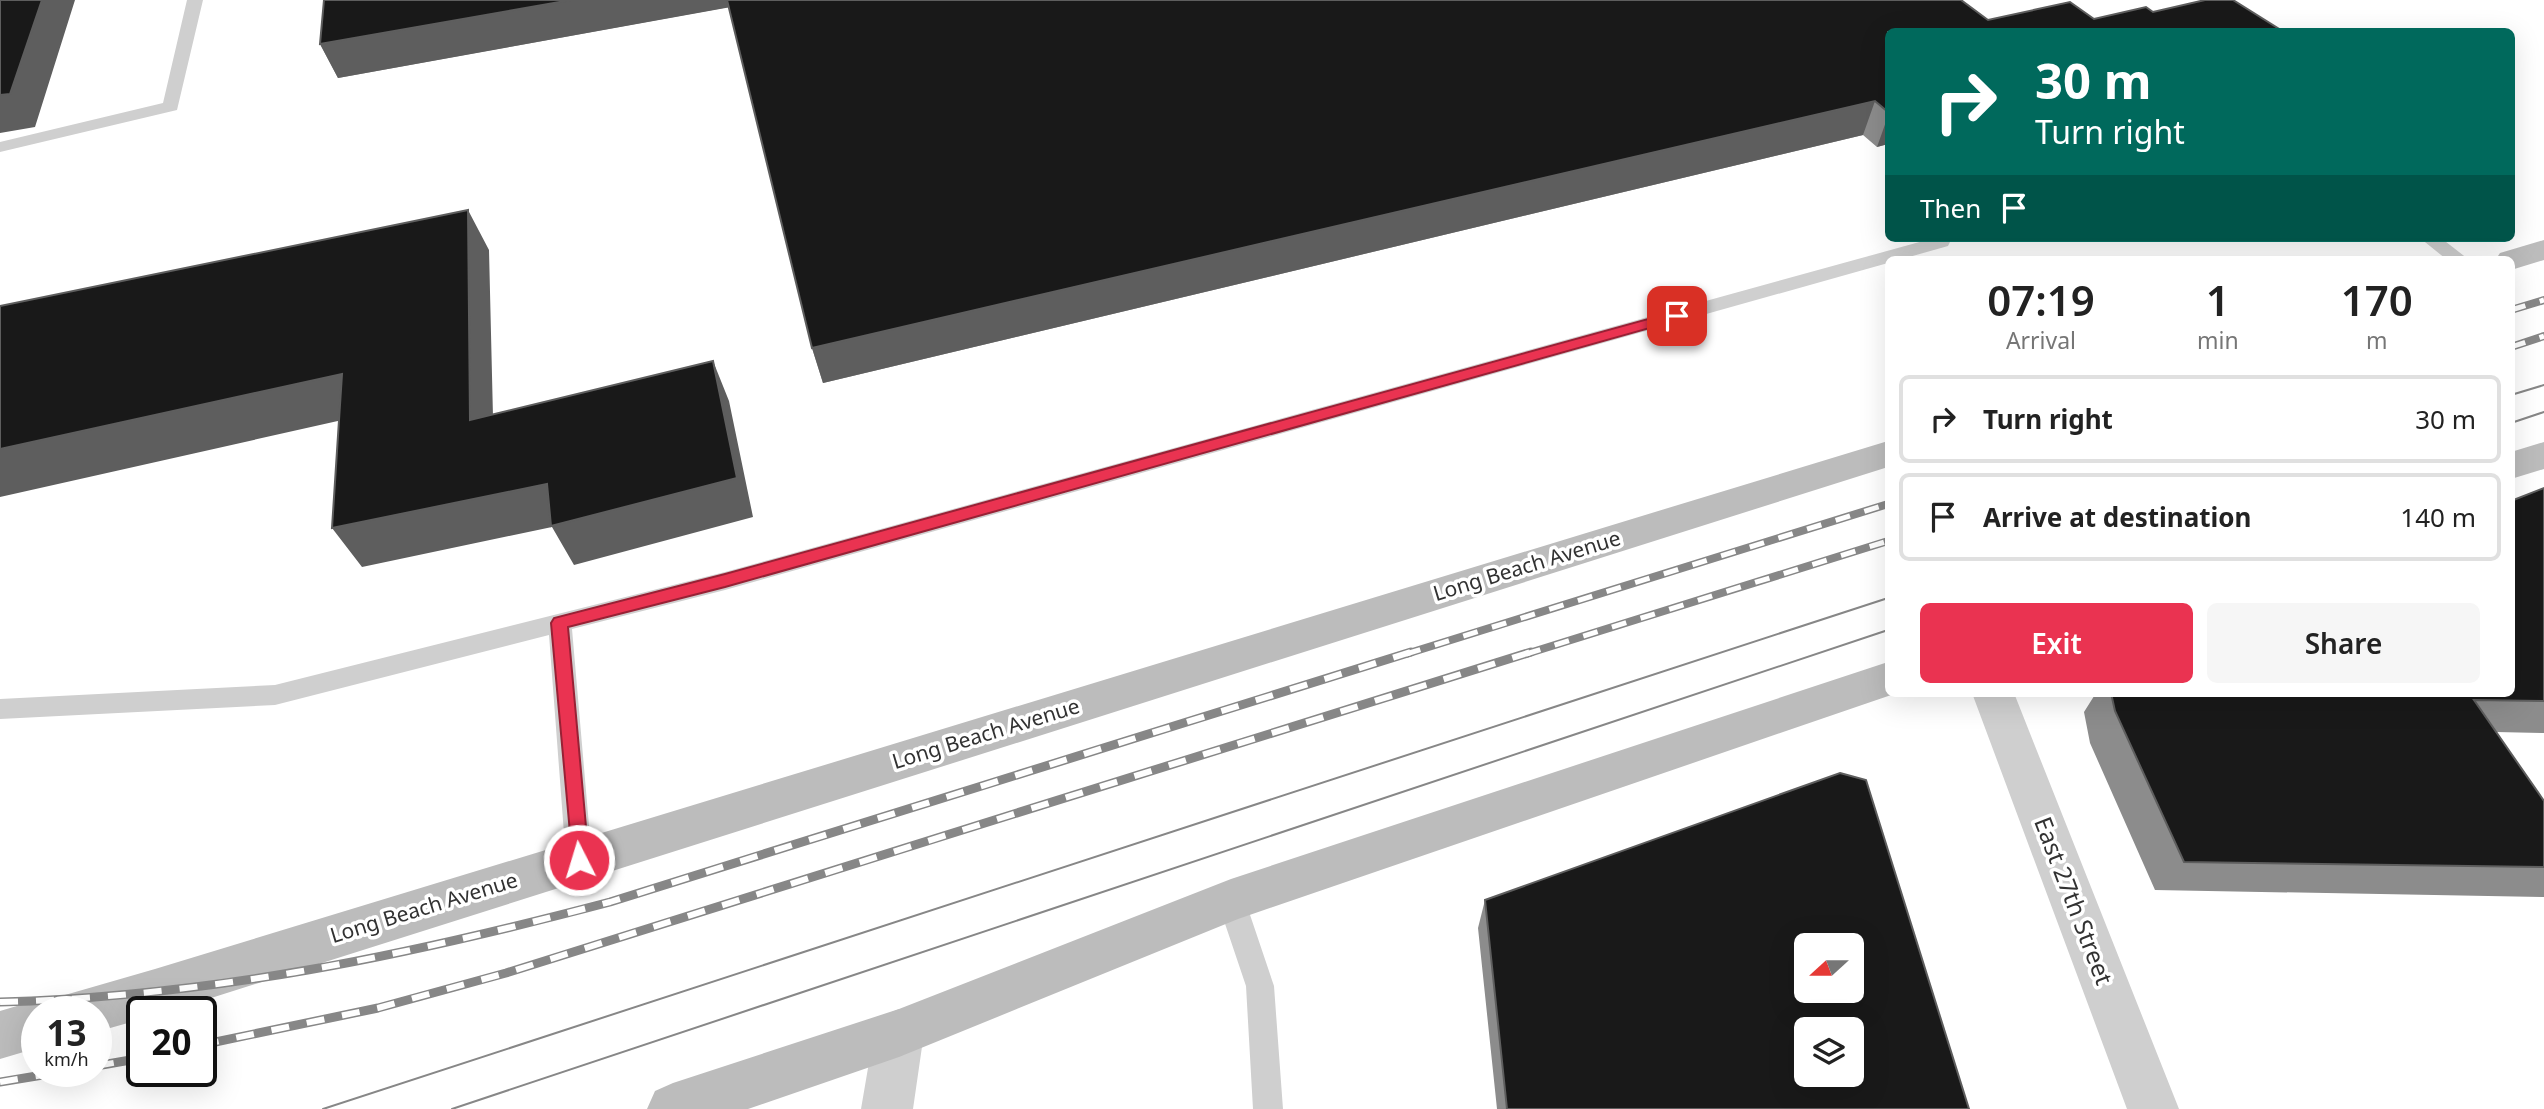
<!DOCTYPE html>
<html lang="en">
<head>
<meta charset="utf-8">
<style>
  :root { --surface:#fff; --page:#f6f6f6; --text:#222; --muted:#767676; --line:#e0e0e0; --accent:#ea3351 }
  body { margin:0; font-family:"Noto Sans",sans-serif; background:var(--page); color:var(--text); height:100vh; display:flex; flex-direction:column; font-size:26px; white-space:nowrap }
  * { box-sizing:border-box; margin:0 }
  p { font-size:23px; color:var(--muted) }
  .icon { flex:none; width:38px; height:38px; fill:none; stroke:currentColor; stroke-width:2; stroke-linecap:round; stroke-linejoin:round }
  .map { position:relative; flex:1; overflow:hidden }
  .panel { position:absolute; left:1885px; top:256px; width:630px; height:441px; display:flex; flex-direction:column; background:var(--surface); border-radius:10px; box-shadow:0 7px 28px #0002 }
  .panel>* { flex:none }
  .banner { position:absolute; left:1885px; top:28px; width:630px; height:214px; border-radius:10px; box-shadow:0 7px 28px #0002; background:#00695c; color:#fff; overflow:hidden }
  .needle { width:46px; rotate:249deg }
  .buttons { position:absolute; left:1794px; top:933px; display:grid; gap:14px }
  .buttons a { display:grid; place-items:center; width:70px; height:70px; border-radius:10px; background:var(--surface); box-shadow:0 7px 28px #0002; font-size:35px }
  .speed { position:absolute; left:21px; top:996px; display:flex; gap:14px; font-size:35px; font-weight:700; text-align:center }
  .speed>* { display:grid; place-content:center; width:91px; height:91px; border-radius:50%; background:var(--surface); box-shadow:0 7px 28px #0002; line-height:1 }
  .speed small { font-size:18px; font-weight:400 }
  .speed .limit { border:4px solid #111; border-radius:10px; background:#fff; color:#111 }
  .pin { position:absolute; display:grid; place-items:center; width:60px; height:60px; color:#fff; margin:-30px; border-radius:14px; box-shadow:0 4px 10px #0006 }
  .me { position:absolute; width:77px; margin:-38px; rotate:355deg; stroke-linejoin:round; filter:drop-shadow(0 0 5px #0008) }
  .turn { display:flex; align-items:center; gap:24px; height:147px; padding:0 35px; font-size:32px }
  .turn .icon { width:91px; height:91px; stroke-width:2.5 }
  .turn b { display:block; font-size:49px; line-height:60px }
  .then { display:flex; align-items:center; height:66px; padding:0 35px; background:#0003; gap:14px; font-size:26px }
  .eta { display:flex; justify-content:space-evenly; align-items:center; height:119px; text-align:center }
  .eta b { font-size:42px; font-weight:600; line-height:49px }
  .cta { display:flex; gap:14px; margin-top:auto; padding:14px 35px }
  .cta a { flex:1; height:80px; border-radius:10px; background:var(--accent); color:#fff; font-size:28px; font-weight:600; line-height:80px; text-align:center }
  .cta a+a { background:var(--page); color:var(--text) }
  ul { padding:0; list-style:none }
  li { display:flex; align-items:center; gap:21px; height:88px; margin:0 14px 10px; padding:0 21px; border:4px solid var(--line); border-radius:10px }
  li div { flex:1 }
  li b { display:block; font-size:26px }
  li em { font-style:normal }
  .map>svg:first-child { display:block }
</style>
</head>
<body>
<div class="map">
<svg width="2544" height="1109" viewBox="0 0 2544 1109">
  <rect width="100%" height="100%" fill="#fff"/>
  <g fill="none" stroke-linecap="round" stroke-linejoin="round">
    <path fill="#cfcfcf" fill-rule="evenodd" d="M187 0H203L177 110 0 152V142L163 103Z
      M1934 238H1948L1950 242 1948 246 1902 259H1888V263L725 590 572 629 592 860 588 869 579 872 570 869 566 860 549 635 275 705 0 719V699L275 685 725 572Z
      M2420 238H2441L2468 259H2446Z
      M1231 887 1241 891 1245 900 1274 986 1283 1109H1253L1246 986 1217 900 1221 891Z"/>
    <path fill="#cfcfcf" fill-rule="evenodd" d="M1972 693H2014L2179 1109H2127Z
      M899 1009 916 1016 924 1033 913 1109H861L874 1033 882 1016Z"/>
    <path fill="#bcbcbc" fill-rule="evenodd" d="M2544 240V260L2511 270V259H2496L2500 253Z
      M1888 441V467L167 1012H142V1019L96 1032V1012H58L65 995 155 969Z
      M2544 442V469L2511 479V452Z
      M1888 662V693H1897L1238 919 899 1057 748 1109H647L655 1091 673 1083 899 1009 1231 879Z
      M37 1000 54 1007 56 1012H37V1048L0 1059V1011Z"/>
    <path stroke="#878787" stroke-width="2" d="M2511 395 2544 385
      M2511 423 2544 412
      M323 1109 1888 598
      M452 1109 1888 630"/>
    <defs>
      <path id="rail-far1" d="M2511 310 2544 300
        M2511 347 2544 336
        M1406 654 1888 504
        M1526 654 1888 541"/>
      <path id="rail" d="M0 1002C212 996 405 956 610 902L1411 652
        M201 1045 378 1008 506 973 1531 652
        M96 1066 142 1058
        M0 1082 67 1071"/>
    </defs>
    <use href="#rail-far1" stroke="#878787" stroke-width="8"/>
    <use href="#rail" stroke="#878787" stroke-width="9"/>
    <use href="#rail-far1" stroke="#fff" stroke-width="5" stroke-dasharray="15" stroke-linecap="butt"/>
    <use href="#rail" stroke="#fff" stroke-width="6" stroke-dasharray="18" stroke-linecap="butt"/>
  </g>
  <path fill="#8c8c8c" d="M324 0 1988 20 2094 19 2153 12 2284 32H1888V144L1877 147 1863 135 823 383 812 348 729 7 338 78 320 44Z
    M2544 488V733L2496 732 2544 801V897L2155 890 2090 743 2084 712 2096 693H2511Z
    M1485 900 1969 1109H1497L1478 928Z"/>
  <path fill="#5e5e5e" d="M42 0H75L35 127 0 133V95Z
    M571 0H729L731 7 338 78 320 44Z
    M1875 101 1863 135 823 383 812 348Z
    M1888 116V144L1877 147Z
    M468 210 489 250 494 459 470 420Z
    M713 361 729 401 753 517 574 565 552 527 362 567 332 528Z
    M342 374 369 414 0 497V449Z"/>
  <path fill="#191919" stroke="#5e5e5e" stroke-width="2" fill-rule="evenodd" d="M0 0H42L10 94 0 95Z
    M324 0H571L320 44Z
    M727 0H1961L1988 20 2070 2 2094 19 2146 7 2153 12 2205 0H2233L2284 32H1888V112L1875 101 812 348Z
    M468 210 470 420 713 361 737 478 551 526 547 484 332 528 342 374 0 449V306Z
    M2544 488V701L2474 700 2544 801V867L2184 862 2115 711 2111 693H2511V501Z
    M1840 773 1866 780 1969 1109H1507L1485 900ZM1806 945H1852V990H1806ZM1806 1029H1852V1074H1806Z"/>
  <path fill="#ea3351" stroke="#982135" stroke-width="2" d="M1677 311 1684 316 1682 319 725 587 568 627 589 860 586 866 579 868 573 866 551 623 554 618 725 574Z"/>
  <g text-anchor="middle" stroke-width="7" stroke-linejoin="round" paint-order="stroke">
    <g font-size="21" fill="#323232" stroke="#fff">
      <text transform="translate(1527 566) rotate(-17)" y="7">Long Beach Avenue</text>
      <text transform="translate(986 734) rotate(-17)" y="7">Long Beach Avenue</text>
      <text transform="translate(424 908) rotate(-17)" y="7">Long Beach Avenue</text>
    </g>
    <g font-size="24" fill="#323232" stroke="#fff">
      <text transform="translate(2073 901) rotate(69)" y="8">East 27th Street</text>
    </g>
  </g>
</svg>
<div class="buttons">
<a><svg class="needle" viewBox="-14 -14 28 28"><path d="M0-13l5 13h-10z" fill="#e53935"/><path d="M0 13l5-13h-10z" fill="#767676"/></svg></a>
<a><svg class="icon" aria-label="layers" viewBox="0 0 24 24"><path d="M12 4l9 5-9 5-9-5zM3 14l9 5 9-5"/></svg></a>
</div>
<div class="speed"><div>13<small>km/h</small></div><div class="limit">20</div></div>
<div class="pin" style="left:1677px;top:316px;background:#d93025"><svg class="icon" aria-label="arrive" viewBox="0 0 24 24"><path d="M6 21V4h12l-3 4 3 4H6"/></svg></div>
<svg class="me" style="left:579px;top:860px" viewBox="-20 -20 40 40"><circle r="17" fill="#ea3351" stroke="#fff" stroke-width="3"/><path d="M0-11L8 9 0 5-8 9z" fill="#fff"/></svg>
<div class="banner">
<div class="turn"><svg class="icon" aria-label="right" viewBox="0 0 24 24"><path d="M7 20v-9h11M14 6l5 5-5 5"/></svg><div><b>30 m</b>Turn right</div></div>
<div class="then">Then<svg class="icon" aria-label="arrive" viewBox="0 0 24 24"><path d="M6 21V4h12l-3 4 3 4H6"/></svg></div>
</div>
<section class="panel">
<div class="eta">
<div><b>07:19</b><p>Arrival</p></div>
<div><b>1</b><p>min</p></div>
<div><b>170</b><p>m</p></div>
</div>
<ul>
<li><svg class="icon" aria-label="right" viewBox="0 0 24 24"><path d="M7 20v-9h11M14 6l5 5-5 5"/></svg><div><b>Turn right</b></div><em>30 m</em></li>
<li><svg class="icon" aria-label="arrive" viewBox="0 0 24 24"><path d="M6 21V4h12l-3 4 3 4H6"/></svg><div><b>Arrive at destination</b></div><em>140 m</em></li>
</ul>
<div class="cta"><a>Exit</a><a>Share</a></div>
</section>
</div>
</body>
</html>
